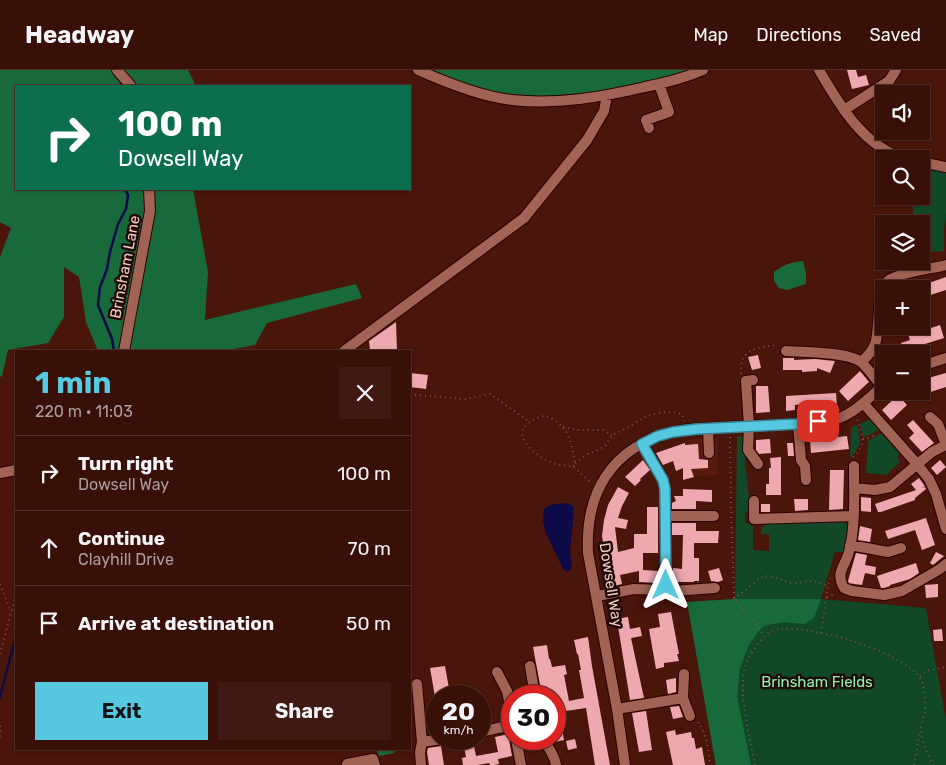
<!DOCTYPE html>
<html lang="en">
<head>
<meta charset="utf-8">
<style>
  :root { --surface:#381008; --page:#3f1912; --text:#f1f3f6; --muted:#ab9d9c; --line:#523029; --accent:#56c9e0 }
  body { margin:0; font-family:Rubik,sans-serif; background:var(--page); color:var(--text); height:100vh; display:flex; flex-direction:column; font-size:19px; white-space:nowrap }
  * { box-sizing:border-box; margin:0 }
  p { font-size:16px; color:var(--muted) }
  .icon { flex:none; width:28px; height:28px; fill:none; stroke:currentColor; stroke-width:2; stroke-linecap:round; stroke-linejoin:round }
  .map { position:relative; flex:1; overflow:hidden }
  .panel { position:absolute; left:15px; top:280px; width:396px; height:400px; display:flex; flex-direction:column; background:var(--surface); border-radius:0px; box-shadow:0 1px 4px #0004,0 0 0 1px var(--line) }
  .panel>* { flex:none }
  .hud { position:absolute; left:15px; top:15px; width:396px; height:105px; border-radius:0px; box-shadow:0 1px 4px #0004,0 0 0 1px var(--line); background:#0b6e4f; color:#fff; overflow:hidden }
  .tools { position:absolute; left:875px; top:15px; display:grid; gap:10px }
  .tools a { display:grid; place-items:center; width:55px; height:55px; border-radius:0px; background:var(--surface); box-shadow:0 1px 4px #0004,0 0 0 1px var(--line); font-size:25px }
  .speed { position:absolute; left:426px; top:615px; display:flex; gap:10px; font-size:25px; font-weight:700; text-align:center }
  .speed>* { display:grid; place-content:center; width:65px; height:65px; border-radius:50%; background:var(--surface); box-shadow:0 1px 4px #0004,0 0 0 1px var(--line); line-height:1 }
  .speed small { font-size:12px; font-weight:400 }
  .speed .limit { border:8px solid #d22; background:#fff; color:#111 }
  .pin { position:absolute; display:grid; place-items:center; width:42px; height:42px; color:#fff; margin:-21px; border-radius:10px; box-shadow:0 2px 8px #0006 }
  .me { position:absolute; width:55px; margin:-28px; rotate:0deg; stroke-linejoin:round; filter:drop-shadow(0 0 4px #0008) }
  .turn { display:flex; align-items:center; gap:18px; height:105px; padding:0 20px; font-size:22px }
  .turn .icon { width:65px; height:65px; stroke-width:2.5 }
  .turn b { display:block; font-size:35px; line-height:42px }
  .round { display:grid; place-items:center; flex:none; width:52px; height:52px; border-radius:0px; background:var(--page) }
  .head { display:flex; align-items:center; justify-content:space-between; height:85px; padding:0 20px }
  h1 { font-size:30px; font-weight:700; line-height:38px; color:var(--accent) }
  .primary-button { display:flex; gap:10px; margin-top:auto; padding:10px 20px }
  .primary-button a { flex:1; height:58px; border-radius:0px; background:var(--accent); color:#111; font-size:20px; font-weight:700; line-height:58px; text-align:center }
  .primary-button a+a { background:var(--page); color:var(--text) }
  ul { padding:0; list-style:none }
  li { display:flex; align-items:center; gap:15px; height:75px; padding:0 20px; border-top:1px solid var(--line) }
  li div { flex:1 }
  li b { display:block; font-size:19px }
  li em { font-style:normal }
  header { display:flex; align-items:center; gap:30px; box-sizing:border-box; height:70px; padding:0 25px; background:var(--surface); border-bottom:1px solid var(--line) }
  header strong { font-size:24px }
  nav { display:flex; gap:28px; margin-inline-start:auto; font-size:18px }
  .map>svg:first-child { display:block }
</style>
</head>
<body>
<header>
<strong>Headway</strong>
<nav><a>Map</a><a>Directions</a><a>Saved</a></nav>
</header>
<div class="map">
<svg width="946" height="695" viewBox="0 0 946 695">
  <rect width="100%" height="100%" fill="#4a150b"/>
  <path fill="#581b10" d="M717 368 718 405 694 406 688 370Z"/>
  <path fill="#114827" d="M921 99 946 102V143L944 160V181L921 183V154H914L912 126H921Z
    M868 350H871L879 360 866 367 863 365 860 354Z
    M856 355 858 357C862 372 861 376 850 388L851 358Z
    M881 363 900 384 897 387 900 392 886 405 866 403 868 371Z
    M737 366 745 367V389L750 438 749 441 745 443V453L750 454 753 457V480L769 481V464H761C761 458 762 456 767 454L834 451C840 451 846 451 849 457L844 482H835L821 529 926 538 946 651V695H716L687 532 735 529Z"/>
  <path fill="#186a3b" d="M0 0H188L196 16H16V119H193L208 202 205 250 356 214 362 228 267 253 255 275 224 281H98L86 252 79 207 64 197V247L48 273 8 280 2 306 0 307V187L11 158 0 152Z
    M428 0H691L653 11 607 21 536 27 488 21Z
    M803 191 806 204V214L787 220 779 218 774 211V202C783 195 791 192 803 191Z
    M735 529H821L814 548 804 554 783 552 764 556 757 563 748 577 740 598 737 626 751 695H716L687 532Z
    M376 679H397L394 683 379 686Z"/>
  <path fill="#0c0a47" d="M567 433 573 436 574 443 570 480 572 498 568 502 563 499 545 461 543 450 544 439 550 435Z"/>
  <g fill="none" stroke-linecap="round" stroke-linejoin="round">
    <path stroke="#0c0a47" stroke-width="2.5" d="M118 8 122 14 121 16
      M114 281 112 269 98 235 100 217 107 199 110 182 118 154 126 139 128 125 125 119
      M0 627 16 566"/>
  </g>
  <path fill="#eea9b0" d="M847 0H856L858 7 866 5 869 15 852 19Z
    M946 207V220L927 226 923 215Z
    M396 252 397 281H376V280H370L369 271Z
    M940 255 944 268 912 278 914 284H905L901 273 910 270 905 256H924L925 260Z
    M758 285 761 298 752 300 748 287Z
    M783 288H794V290L815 289 835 291 830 303 817 298V301L802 302V300H783Z
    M860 301 869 312 848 331 839 321Z
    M410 303 428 305 426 319 410 317Z
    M946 303V317L921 325V310Z
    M756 316H768L770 342 756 343Z
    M836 323 837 336H835V337L806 338V334L795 335V340L786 341V326Z
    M898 325 907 335 891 350 882 340Z
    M913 350 934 373 922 382 909 368 914 363 907 355Z
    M847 366 849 379 811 383 810 370Z
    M770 369 771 383 759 384 756 380V370Z
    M685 373V375L698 374 699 389 708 390V398L691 399 694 407 683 410V398L676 401 673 391 663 395 656 383Z
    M787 373H793L794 386H788Z
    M781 387V425H766V414H769V398H771L770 388Z
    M643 390 650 400 640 409 641 410 635 416 625 407Z
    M940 390 946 397 937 405 931 398Z
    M830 400H844L843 439 829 440Z
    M919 408 925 416 922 418 925 417 926 419 915 428V430L881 442H878L875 434 916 420 911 414Z
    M618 417 629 423 622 436 618 448 628 450 626 459 615 457 618 482 634 478V464H647V437H658V483H643V500L659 501 658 513 639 512V501L620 505 622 514 610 517 602 466 604 450 608 435Z
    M683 419 712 420V432L696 431V439H672V433L676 431 674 426H683Z
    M861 427 871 428V442L861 441Z
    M794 429H808V440L795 441Z
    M761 434H770V442H761Z
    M926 448 935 475 922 480 915 460 888 469 885 461Z
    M672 453H696V461H719L718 473H694V488H699V511H694V512H673V498L682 499 683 465H672Z
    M860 456 872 459 870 472 858 470Z
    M936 482 944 486 933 495 930 493Z
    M856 483 867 485 865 495 876 497 875 505 865 503 862 515 854 514 849 513 848 511Z
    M916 493 919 503 910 509 890 515V516L884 518H881L877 506Z
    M719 498 723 510 718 512 711 511 708 501Z
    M938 514V527L926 528 925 515Z
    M671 542 679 584H677L679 591 664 593V597L656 599 649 559 660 557 658 544Z
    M628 547 630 559 640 557 642 566 631 568 644 628 630 630 618 556H616L615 549Z
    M942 559 943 571H934L933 560Z
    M588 567 592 596 610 695H595L586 638 559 642 564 670 555 672V626H542L533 577 547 575 549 589H550L552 597 565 595 567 604 564 605 569 631 584 628 579 600H581L578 584H577L574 570Z
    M445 596 450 624 435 627 430 598Z
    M676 608V622L668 624 666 610Z
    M438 635V663H433L428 636Z
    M679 636 683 647 673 649 670 637Z
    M646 641 652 680 639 682 632 643Z
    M675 660 676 665 691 662 692 668H694L696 679 702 677 705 695H673L666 662Z
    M509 664V670L512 686 498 689 499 694 494 695H490L489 693 477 695H463L462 688 466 687 463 672 473 671 476 686 498 682 495 667Z
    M575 669 577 678 568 680 566 671Z
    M441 676 444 695H429L427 682 428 678Z"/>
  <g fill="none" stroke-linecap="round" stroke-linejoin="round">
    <defs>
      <path id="minor" d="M117 0 131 16
        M418 0C445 12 483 27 512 30 557 35 602 27 645 17 665 13 685 8 703 0
        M819 0C840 36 863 76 905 89
        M844 40 889 11 896 0
        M649 58 646 50 669 42 659 14
        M921 92 946 97
        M124 281 150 141 149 119
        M344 281 524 148 587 70 604 41 607 26
        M786 281C804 282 847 282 861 292 867 297 876 310 882 316
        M861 292C867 287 872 282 875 274 881 258 875 220 889 210 902 202 930 199 946 195
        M921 296 946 288
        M753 310 746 311 749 356 748 380 758 394
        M863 333 917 394 929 409 936 424 946 459
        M930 347 938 354 946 375
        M798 354 801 390 805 396 806 410
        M708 358 709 383
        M854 396C854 422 856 461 848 485 843 499 836 503 844 518L852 521 884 525 902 521 940 499 946 494
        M0 403 16 400
        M854 418 875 420 890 417 932 382 946 375
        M754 431V449L853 446
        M666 446H714
        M850 475 888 482 901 478
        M664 518 673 521 715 518
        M597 526 634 519 660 520 664 518 666 515 665 419 663 410 643 374
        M530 596 535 626
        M497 602 507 621 512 647
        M684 604 683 628 690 646
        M417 614 422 672 420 682 421 695
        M617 639 683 628
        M480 662 512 655
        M516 669 521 695
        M544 669C548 678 555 686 556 695
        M422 672 442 669
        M347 694 373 689 375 695
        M625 695 617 639 588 483C585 423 611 378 672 362 685 359 700 358 714 358 742 356 770 355 798 354 808 351 819 352 829 351 852 347 867 329 884 315"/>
    </defs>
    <use href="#minor" stroke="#2d0000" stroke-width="12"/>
    <path stroke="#815248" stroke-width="2" stroke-dasharray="1 4" stroke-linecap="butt" d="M741 304C739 278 758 277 778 275
      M410 326 416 325 465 329 490 324 530 352
      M563 357 577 360H603L612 365
      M730 367 731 436 734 529 756 554 764 566
      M863 369 869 368 877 364
      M853 387C867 373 863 367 857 349
      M575 393 588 384 598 380 606 375 612 365 627 358 647 346 657 343 672 342 682 344 684 351
      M573 396 575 393C573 382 571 369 565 360 561 355 552 347 546 346 541 346 535 348 532 351 531 351 526 355 525 356 517 367 529 378 537 384 547 393 560 396 573 396L592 414
      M0 514 11 542
      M827 527 836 523
      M734 529C737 526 739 525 743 522 754 515 758 503 774 507 782 509 788 514 797 513 801 513 805 511 809 511 816 511 822 514 828 516
      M821 563 828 516 830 508
      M0 584 16 523
      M920 606 926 601 946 597
      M698 652C707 664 708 681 710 695
      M0 656 1 657 0 668
      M755 695C750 667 739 628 744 601 746 591 752 581 758 574 763 568 768 562 775 560 791 556 820 563 836 566 857 571 904 589 918 605 925 613 926 630 925 641 924 647 921 654 921 660 921 670 928 687 934 695
      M914 695 920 663"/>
    <use href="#minor" stroke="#a06356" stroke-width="10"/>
  </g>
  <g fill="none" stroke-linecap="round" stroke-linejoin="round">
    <defs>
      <path id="route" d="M666 515 665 419 663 410 642 374 658 366 673 362 697 359 798 354 806 352 818 351"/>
    </defs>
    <use href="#route" stroke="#388392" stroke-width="12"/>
    <use href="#route" stroke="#56c9e0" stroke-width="9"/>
  </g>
  <g text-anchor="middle" stroke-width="5" stroke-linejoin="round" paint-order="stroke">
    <g font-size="15" fill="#eecbc3" stroke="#210a06">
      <text transform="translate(125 197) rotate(-79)" y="5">Brinsham Lane</text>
      <text transform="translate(611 515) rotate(81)" y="5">Dowsell Way</text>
    </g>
    <g font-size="15" fill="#8cf3ad" stroke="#210a06">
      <text x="817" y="617">Brinsham Fields</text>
    </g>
  </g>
</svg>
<div class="tools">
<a><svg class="icon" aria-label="sound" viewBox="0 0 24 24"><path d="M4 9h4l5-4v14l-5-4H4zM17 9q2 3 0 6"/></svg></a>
<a><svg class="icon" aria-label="search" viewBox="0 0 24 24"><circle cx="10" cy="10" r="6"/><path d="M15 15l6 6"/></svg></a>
<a><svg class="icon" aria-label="layers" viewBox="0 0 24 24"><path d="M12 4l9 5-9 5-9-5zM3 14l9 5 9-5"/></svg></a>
<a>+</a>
<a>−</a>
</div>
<div class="speed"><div>20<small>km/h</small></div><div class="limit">30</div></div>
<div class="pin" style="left:818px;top:351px;background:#d93025"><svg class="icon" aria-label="arrive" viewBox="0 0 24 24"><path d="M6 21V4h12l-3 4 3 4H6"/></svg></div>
<svg class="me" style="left:666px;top:515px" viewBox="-20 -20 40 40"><path d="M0-17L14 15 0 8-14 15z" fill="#56c9e0" stroke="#fff" stroke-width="4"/></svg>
<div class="hud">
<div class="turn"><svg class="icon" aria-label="right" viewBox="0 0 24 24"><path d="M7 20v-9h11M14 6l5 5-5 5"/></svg><div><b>100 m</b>Dowsell Way</div></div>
</div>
<section class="panel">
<div class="head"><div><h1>1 min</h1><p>220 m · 11:03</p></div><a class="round"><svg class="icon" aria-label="close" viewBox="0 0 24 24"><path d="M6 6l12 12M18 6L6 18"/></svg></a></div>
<ul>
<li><svg class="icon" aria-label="right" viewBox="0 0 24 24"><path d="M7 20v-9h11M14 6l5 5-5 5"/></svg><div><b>Turn right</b><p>Dowsell Way</p></div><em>100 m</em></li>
<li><svg class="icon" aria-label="ahead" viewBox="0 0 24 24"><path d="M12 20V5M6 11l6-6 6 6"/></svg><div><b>Continue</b><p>Clayhill Drive</p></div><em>70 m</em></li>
<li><svg class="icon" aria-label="arrive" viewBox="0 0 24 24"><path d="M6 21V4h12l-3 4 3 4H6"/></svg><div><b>Arrive at destination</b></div><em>50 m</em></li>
</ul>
<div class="primary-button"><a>Exit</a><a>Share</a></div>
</section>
</div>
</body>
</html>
